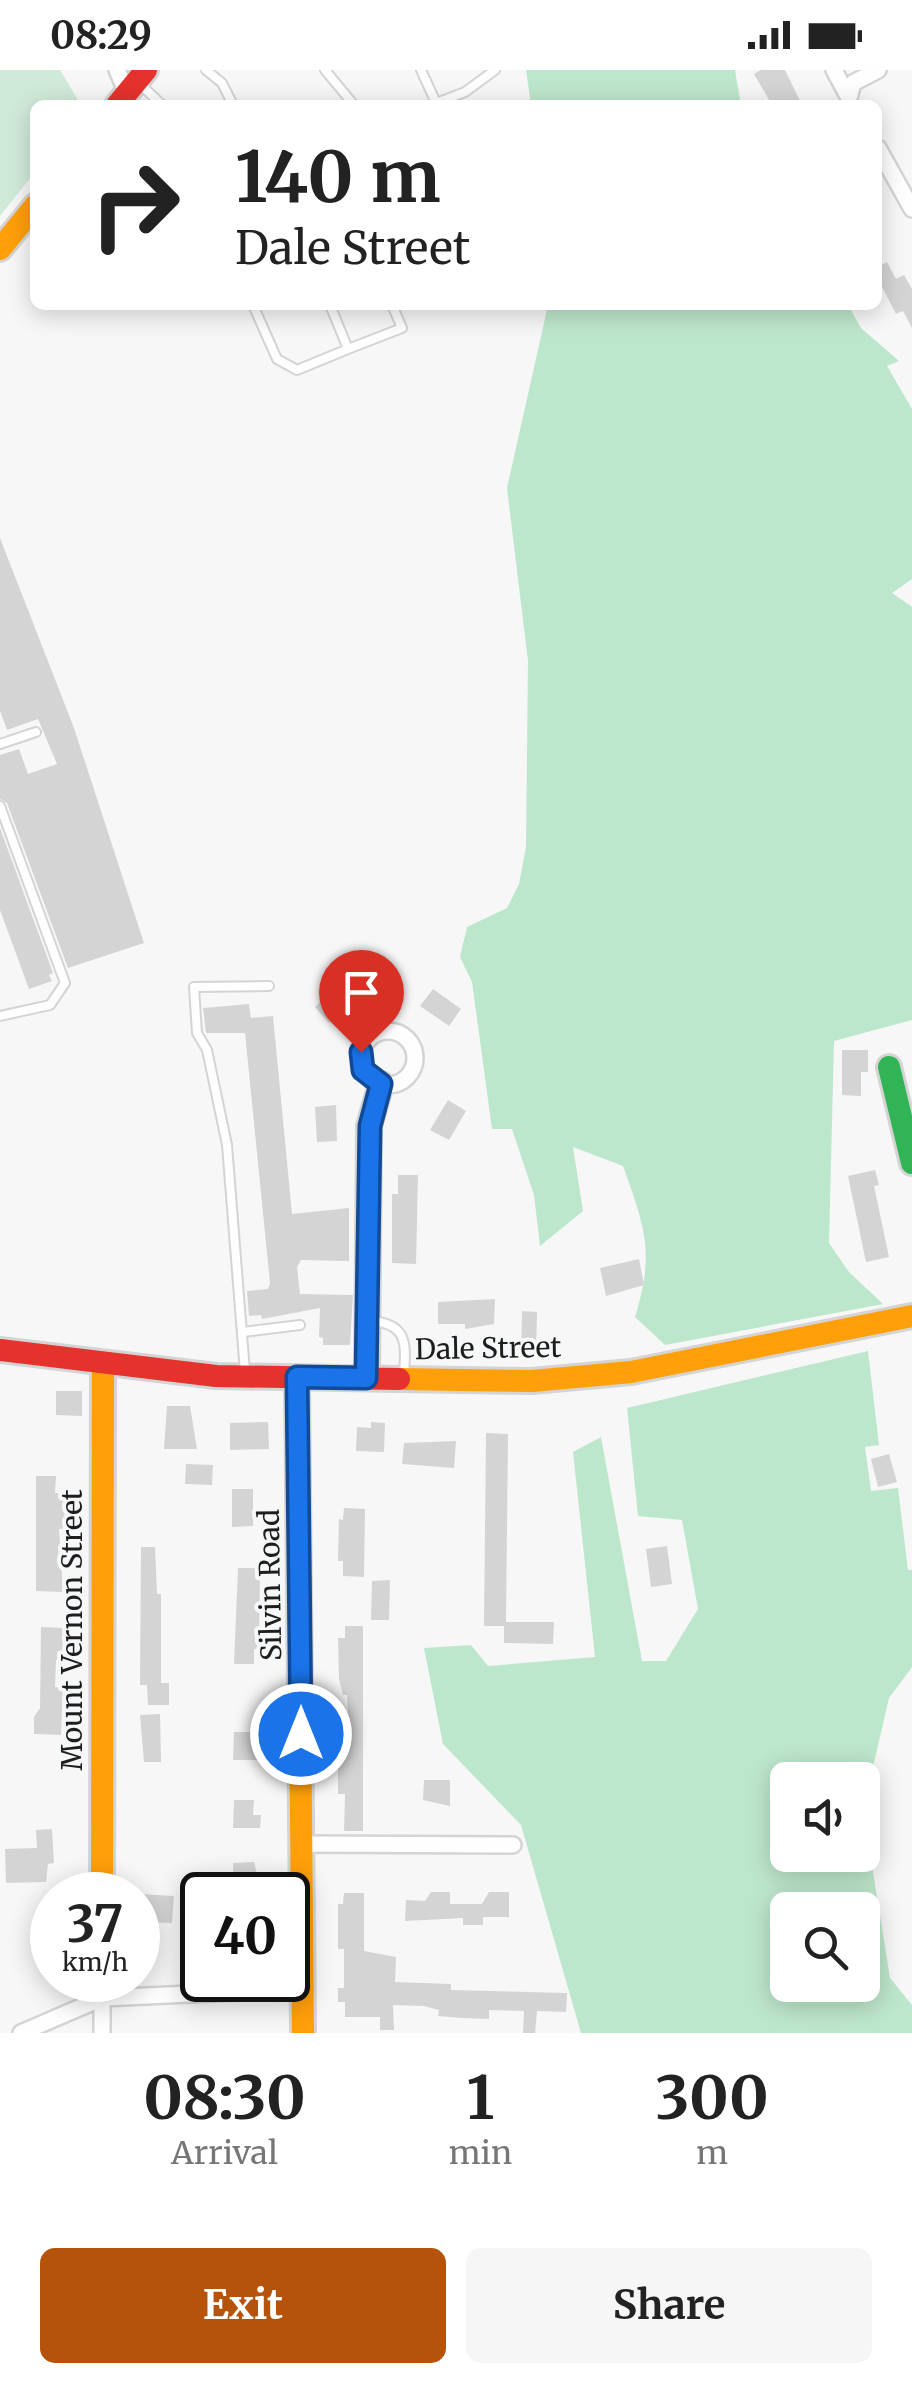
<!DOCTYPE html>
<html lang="en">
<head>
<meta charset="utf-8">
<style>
  :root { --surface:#fff; --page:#f6f6f6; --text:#222; --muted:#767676; --accent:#b45309 }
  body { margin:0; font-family:Merriweather,serif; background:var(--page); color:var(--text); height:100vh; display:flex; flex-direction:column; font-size:38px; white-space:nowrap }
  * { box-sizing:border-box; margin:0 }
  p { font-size:32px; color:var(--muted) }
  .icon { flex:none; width:55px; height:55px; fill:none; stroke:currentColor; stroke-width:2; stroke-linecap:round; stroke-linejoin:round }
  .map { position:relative; height:1963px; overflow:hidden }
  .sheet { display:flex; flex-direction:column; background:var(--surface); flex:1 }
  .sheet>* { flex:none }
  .hud { position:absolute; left:30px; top:30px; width:852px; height:210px; border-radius:15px; box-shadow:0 5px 25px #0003; background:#fff; color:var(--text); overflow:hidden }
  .tools { position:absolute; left:770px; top:1692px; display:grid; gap:20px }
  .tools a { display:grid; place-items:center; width:110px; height:110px; border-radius:15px; background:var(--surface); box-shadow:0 5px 25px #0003; font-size:50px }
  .speed { position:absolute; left:30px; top:1802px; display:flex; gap:20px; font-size:50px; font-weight:700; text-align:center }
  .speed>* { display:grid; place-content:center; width:130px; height:130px; border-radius:50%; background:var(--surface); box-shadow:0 5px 25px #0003; line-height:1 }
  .speed small { font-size:25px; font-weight:400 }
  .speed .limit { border:5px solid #111; border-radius:15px; background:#fff; color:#111 }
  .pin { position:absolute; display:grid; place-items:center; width:85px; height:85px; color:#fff; margin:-102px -42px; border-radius:50% 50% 50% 0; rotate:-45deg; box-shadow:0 0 10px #0007 }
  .pin .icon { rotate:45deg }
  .me { position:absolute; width:110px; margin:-55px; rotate:0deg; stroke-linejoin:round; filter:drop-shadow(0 0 8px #0008) }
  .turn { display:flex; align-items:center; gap:35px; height:210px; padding:0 40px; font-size:45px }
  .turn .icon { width:130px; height:130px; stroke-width:2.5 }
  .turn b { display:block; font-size:70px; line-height:85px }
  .eta { display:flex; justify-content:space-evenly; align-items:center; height:170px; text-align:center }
  .eta b { font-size:60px; font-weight:700; line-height:70px }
  .cta { display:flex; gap:20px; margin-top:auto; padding:20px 40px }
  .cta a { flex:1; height:115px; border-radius:15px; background:var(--accent); color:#fff; font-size:40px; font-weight:700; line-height:115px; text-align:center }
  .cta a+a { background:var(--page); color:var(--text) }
  .status { display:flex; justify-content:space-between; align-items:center; height:70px; padding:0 50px; background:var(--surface); direction:ltr }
  .status svg { height:28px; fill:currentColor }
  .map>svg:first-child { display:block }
</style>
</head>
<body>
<div class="status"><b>08:29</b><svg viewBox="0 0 49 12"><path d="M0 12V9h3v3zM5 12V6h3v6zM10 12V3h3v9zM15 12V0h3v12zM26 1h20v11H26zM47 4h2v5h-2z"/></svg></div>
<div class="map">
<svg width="912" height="1963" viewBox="0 0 912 1963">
  <rect width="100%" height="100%" fill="#f7f7f7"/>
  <path fill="#d0ead9" d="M0 0H60L81 35H35V102L0 146Z"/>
  <path fill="#bde7cc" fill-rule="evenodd" d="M526 0H735L741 35H531Z
    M548 235H848L861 258 899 291 887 296 912 339V509L892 523 912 537V950L834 971 829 1173 849 1202 883 1234 665 1275 635 1247C655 1182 645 1158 623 1096L573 1077 583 1141 540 1176 534 1125 512 1059H492L472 912 460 887 467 857 507 838 519 814 526 777 528 591 507 418Z
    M868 1281 879 1375 865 1377 871 1421 898 1418 908 1500H912V1597L889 1628 863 1740 890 1908 912 1935V1963H581L521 1755 443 1674 424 1578 471 1575 488 1596 595 1587 573 1382 601 1367 642 1591H666L698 1539 682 1450 638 1446 627 1338ZM788 1710H862V1785H788ZM788 1840H862V1915H788Z"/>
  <path fill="#d4d4d4" d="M761 0H785L802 35H772L754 4Z
    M887 192 896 209 904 205 912 219V258L903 241 896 244 878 209V197Z
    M0 468 74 658 144 873 68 898 7 733 0 729V685L19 679 28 704 57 694 38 649 7 660 0 641Z
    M0 758 53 903 49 905 52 911 29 919 0 840Z
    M341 913 356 929 329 953 315 937Z
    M433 919 461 939 449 956 420 936Z
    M249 934 251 948 273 946 292 1144 349 1138V1191L301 1190 297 1197 300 1224 353 1225 350 1275H323V1268L319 1267 320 1238 262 1249 261 1245 249 1246 247 1221 268 1219 270 1213 245 963H206L203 938Z
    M842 980H868V1002H861V1026L842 1025Z
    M448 1030 466 1041 449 1070 430 1060Z
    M336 1035 337 1071 317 1072 315 1037Z
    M875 1100 879 1115 874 1116 889 1187 866 1192 848 1106Z
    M398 1105H418L416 1194 392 1193V1124H398Z
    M639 1189 644 1215 606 1226 600 1198Z
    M495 1229 494 1254 465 1259V1254H438V1232Z
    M522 1241 537 1242 536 1284 521 1283Z
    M56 1321H82V1346L56 1345Z
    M167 1336H190L197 1379H164Z
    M268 1352 269 1379 230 1380V1353Z
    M371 1352 385 1353 384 1382 356 1381 357 1357 371 1358Z
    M486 1363 508 1364 506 1552H554L553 1574 504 1573V1556H484Z
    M456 1371 454 1398 402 1394 404 1373Z
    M889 1384 897 1412 878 1417 871 1389Z
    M186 1394 213 1395 212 1415 185 1414Z
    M36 1406H56L55 1423H67L63 1459H59L63 1522 36 1521Z
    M232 1419H253V1456L232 1457Z
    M344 1438 365 1439 364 1507 343 1506V1491H338L339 1449 343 1450Z
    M667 1476 672 1514 651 1517 646 1479Z
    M141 1477H155L157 1524H161V1613H169V1635H148L147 1615H140Z
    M238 1498H260L259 1579H254V1594H234Z
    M390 1510 389 1550H371L372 1511Z
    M345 1556H363V1761H344L345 1724H338V1683H344L345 1660H349L347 1625H343L339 1609 338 1568H345Z
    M41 1557 63 1558V1590H56L55 1617 63 1618 61 1665 34 1664V1647L40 1638Z
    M160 1644 161 1692H144L140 1645Z
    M234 1662H253V1673H260V1690H233Z
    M424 1710H450V1736L423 1730Z
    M234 1730H254L253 1745H261L260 1758H233Z
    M52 1759 54 1793 48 1794 46 1812 6 1813 5 1779 37 1778 36 1760Z
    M254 1792 261 1820H234L233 1793Z
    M431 1822H450V1834H482L489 1822H509V1847H483V1855H463V1848L405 1851 406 1830 425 1831Z
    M344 1823H364V1881L396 1887 395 1912 451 1914V1920L567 1923 566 1942 537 1941 535 1963H523L524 1941 489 1940V1949L463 1948 438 1946 439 1940 424 1936 393 1935 394 1960H380V1947H345V1932H338V1918H344V1879H338V1834H343Z
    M139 1824 174 1826 172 1853 142 1852Z"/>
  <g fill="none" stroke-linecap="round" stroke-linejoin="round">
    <defs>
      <path id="lane" d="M206 0 222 13 233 35
        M325 0 354 35
        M421 0 437 35
        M140 14 162 35
        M431 35 465 22 495 0
        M253 235 277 289 297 300 348 279 330 235
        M348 279 402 258 392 235
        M0 674 36 662
        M0 736 65 913 50 935 0 946
        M373 1251C408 1255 406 1274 404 1305
        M243 1262 300 1255
        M245 1302 227 1075 207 980 197 963 194 917 269 916"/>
      <path id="street" d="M117 0 127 23
        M834 0 849 28 853 13 878 0
        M878 78 912 139
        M361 988a27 27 0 1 1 54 0a27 27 0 1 1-54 0Z
        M302 1774 513 1775
        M102 1910V1963
        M21 1963 102 1928 302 1919"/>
      <path id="fast" d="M889 997 912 1093"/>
      <path id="slow" d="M0 179 35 136
        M297 1307 303 1963
        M399 1309 532 1311 631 1302 912 1246
        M102 1825 103 1295"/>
      <path id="jam" d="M117 35 146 0
        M0 1280 216 1306 399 1309
        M367 1308 369 1056 381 1014"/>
    </defs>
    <use href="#lane" stroke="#d4d4d4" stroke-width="12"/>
    <use href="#street" stroke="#d4d4d4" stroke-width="20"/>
    <use href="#fast" stroke="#d4d4d4" stroke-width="28"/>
    <use href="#slow" stroke="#d4d4d4" stroke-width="28"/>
    <use href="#jam" stroke="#d4d4d4" stroke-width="28"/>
    <use href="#lane" stroke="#fefefe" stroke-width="8"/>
    <use href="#street" stroke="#fefefe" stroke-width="15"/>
    <use href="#fast" stroke="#30b455" stroke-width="22"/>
    <use href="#slow" stroke="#ff9f0a" stroke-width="22"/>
    <use href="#jam" stroke="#e5322d" stroke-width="22"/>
  </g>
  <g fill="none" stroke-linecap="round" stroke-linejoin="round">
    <defs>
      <path id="route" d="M301 1664 297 1307 366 1308 370 1056 381 1014 363 1000 361 982"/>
    </defs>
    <use href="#route" stroke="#114b97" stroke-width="25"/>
    <use href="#route" stroke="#1a73e8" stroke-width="18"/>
  </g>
  <g text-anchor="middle" stroke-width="8" stroke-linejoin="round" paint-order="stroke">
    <g font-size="28" fill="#1d1d1d" stroke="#f6f7f8">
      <text transform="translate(488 1278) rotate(-1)" y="10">Dale Street</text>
      <text transform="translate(270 1515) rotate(-91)" y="10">Silvin Road</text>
      <text transform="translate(72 1560) rotate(-90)" y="10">Mount Vernon Street</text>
    </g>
  </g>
</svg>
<div class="tools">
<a><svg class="icon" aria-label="sound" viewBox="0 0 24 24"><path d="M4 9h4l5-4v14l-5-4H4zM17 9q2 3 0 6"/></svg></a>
<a><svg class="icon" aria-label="search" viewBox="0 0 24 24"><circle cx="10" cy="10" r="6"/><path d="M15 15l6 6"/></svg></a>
</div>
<div class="speed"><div>37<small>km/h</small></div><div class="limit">40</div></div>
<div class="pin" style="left:361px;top:982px;background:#d93025"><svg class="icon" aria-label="arrive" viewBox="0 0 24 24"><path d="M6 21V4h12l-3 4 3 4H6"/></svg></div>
<svg class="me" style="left:301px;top:1664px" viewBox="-20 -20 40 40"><circle r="17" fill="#1a73e8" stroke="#fff" stroke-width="3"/><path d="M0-11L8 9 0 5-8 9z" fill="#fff"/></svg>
<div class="hud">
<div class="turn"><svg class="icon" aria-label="right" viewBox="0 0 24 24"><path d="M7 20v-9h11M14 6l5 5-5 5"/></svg><div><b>140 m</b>Dale Street</div></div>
</div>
</div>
<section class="sheet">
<div class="eta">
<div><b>08:30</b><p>Arrival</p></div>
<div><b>1</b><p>min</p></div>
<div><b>300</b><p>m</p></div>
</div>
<div class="cta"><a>Exit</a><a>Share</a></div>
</section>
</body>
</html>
